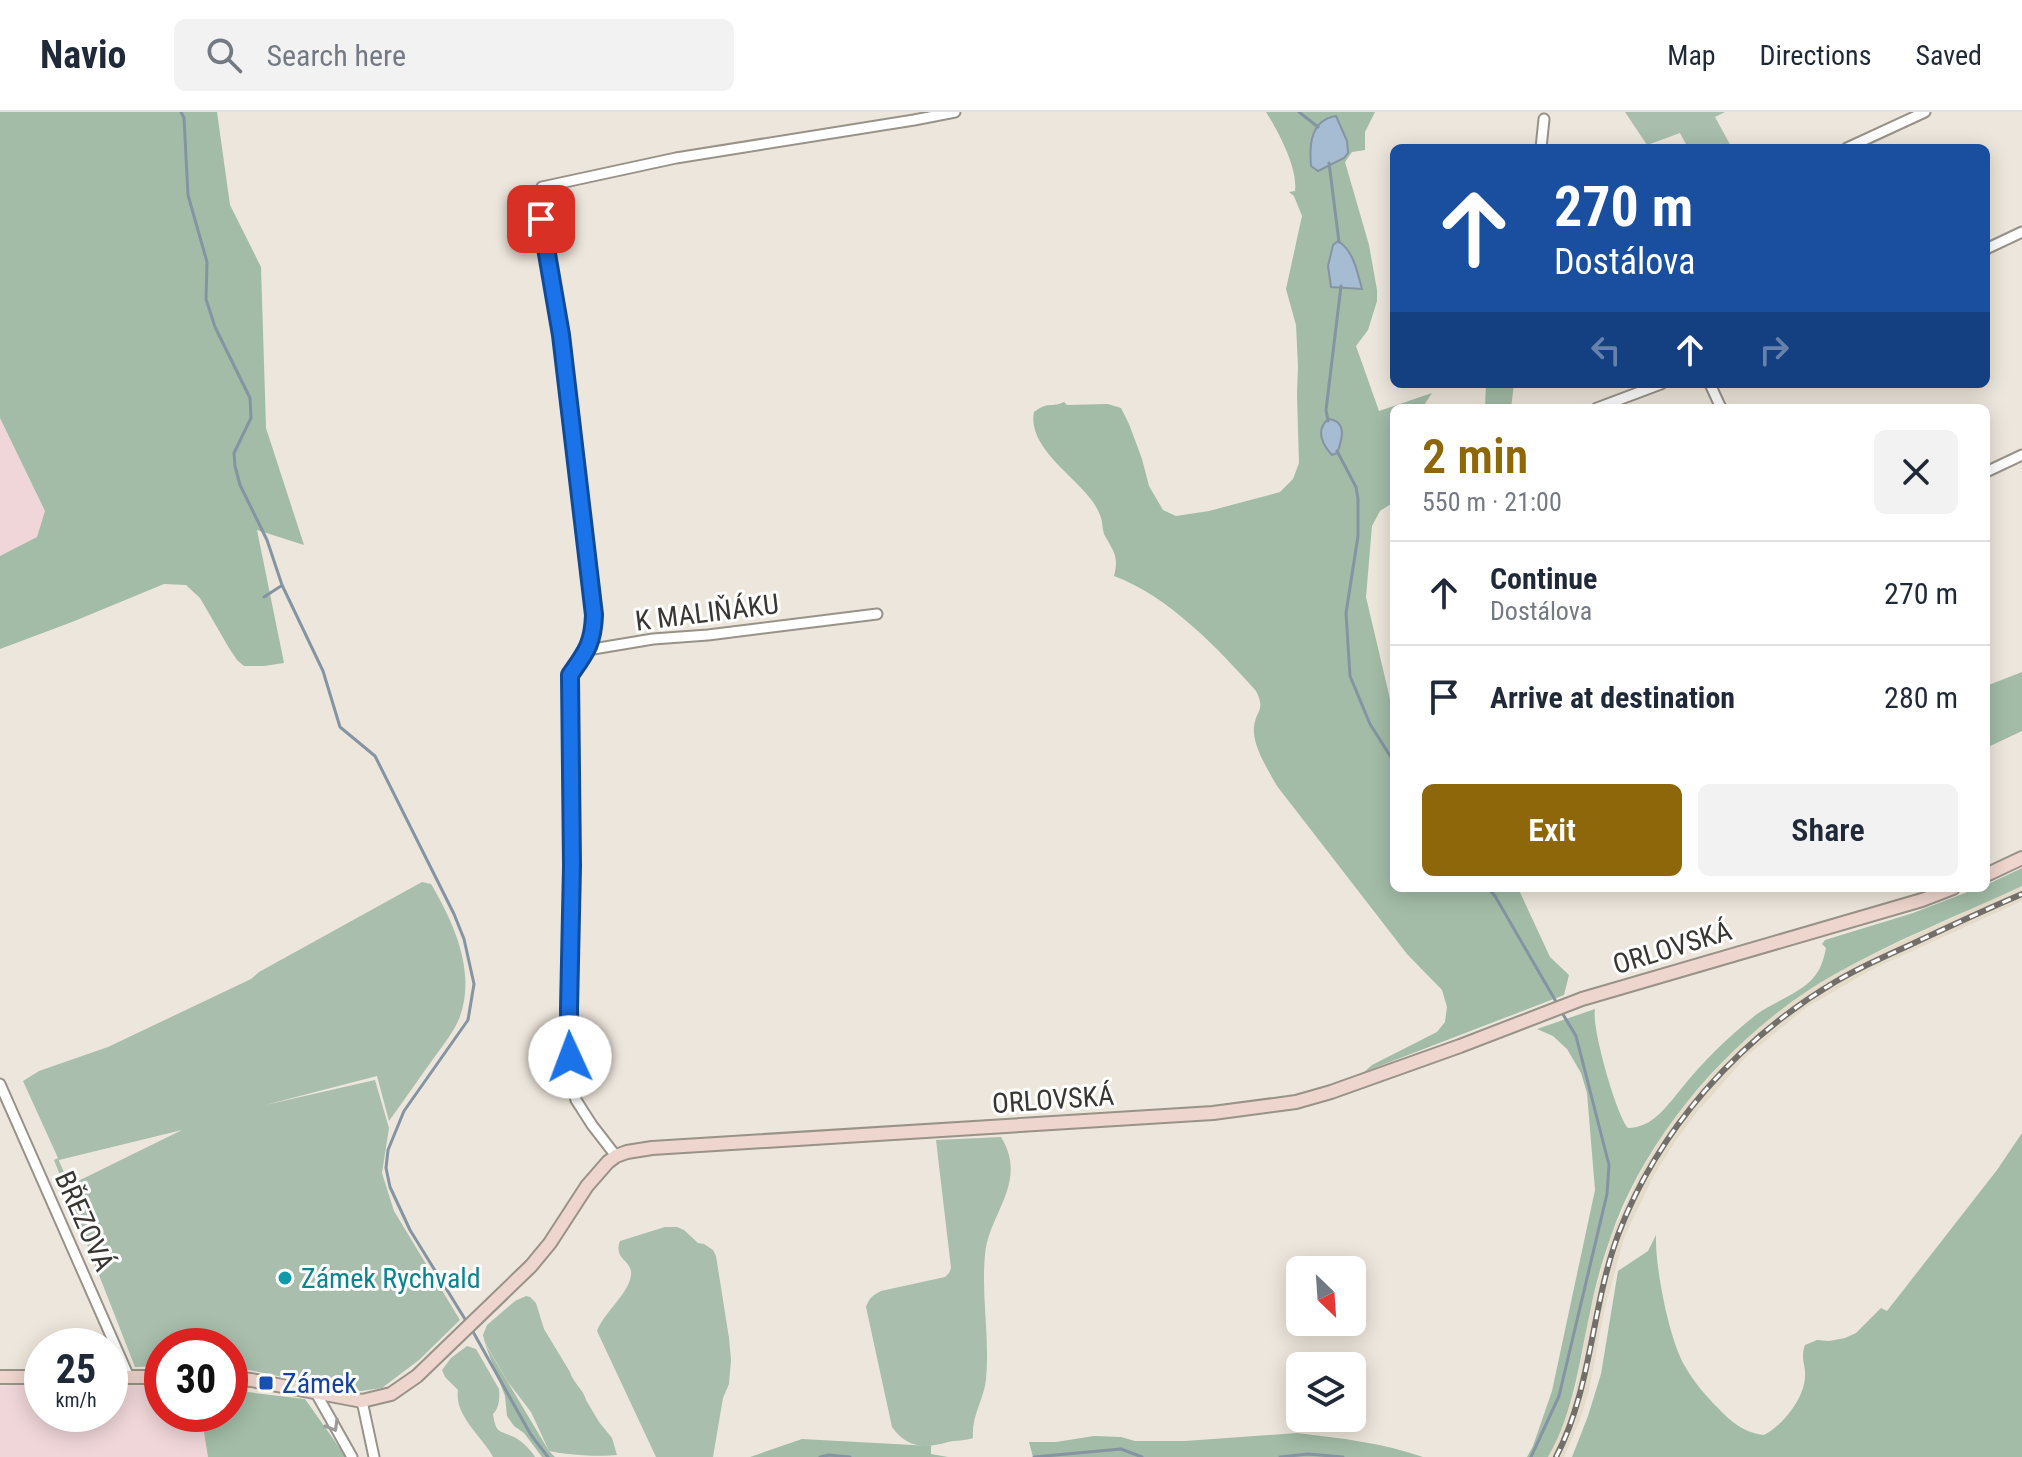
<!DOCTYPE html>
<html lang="en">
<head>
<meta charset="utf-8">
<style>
  :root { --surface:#fff; --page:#f2f2f3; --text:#1f2937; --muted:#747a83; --line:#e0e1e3; --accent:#8d670a }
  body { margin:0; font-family:"Roboto Condensed",sans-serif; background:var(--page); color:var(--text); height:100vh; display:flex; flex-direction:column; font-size:30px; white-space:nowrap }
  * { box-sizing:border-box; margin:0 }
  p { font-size:26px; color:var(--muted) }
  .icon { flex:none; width:44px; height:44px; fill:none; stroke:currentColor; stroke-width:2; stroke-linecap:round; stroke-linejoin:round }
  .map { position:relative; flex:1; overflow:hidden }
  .panel { position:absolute; left:1390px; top:292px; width:600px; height:488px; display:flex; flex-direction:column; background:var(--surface); border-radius:12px; box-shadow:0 4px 20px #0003 }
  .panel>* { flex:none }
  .top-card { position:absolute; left:1390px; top:32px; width:600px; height:244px; border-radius:12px; box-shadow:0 4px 20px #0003; background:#1a4fa0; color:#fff; overflow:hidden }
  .needle { width:52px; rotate:155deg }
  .buttons { position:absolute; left:1286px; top:1144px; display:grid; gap:16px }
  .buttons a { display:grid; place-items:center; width:80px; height:80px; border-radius:12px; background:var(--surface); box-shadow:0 4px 20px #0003; font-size:40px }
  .speed { position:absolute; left:24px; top:1216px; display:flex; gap:16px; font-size:40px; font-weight:700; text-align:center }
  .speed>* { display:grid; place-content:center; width:104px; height:104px; border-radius:50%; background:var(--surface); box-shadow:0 4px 20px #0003; line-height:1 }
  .speed small { font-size:20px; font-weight:400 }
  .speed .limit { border:12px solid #d22; background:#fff; color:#111 }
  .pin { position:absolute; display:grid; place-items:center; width:68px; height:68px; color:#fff; margin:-34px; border-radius:16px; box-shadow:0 4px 12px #0006 }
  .me { position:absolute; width:88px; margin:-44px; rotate:358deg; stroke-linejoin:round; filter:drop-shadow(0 0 6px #0008) }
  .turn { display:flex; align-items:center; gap:28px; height:168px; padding:0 32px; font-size:36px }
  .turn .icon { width:104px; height:104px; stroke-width:2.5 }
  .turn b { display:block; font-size:56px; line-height:68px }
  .lanes { display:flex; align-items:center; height:76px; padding:0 32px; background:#0003; justify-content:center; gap:40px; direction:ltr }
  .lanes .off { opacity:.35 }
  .round { display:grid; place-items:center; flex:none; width:84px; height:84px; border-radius:12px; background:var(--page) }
  .overview { display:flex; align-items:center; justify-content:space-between; height:136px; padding:0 32px }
  h1 { font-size:48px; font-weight:600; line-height:60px; color:var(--accent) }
  .action { display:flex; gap:16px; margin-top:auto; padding:16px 32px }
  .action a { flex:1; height:92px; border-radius:12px; background:var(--accent); color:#fff; font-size:32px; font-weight:600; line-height:92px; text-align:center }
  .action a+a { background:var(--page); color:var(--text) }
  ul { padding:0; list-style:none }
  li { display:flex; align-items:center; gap:24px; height:104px; padding:0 32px; border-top:2px solid var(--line) }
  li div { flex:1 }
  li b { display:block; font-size:30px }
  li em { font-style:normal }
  header { display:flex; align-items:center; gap:48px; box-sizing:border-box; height:112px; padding:0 40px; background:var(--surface); border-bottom:2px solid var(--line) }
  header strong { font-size:38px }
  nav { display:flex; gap:44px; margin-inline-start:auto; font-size:28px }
  .search { width:560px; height:72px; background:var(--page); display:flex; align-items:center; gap:20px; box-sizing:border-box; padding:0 28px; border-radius:12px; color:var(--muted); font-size:30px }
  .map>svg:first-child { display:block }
</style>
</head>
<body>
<header>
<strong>Navio</strong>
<div class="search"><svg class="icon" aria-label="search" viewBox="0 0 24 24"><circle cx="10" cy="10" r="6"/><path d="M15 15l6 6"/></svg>Search here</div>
<nav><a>Map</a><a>Directions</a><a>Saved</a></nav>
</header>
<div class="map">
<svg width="2022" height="1345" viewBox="0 0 2022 1345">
  <rect width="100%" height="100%" fill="#ede6dc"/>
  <path fill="#e5dbca" d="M2022 774V789L1873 857 1807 895 1748 943 1697 1000 1674 1031 1653 1065 1624 1126 1604 1200 1589 1279 1580 1308 1564 1345H1548L1567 1303 1576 1275 1590 1197 1612 1122 1641 1059 1663 1023 1686 991 1738 933 1767 908 1800 884 1834 862 1867 845Z"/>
  <path fill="#f0d6d9" d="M0 306 45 399 38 425 0 444Z
    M32 1272H42V1302H110V1273L162 1274V1302H201L208 1345H0V1274Z"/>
  <path fill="#a9bead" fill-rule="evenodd" d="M1625 0H1725L1715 5 1732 36H1688L1680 21 1650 32 1651 36H1640L1647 33Z
    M422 770 431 772C454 811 477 861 459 907 454 919 444 932 436 943 420 965 405 987 389 1009L377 964 265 993 375 968 389 1016 382 1061 394 1099 460 1208 419 1248 382 1276 354 1280 230 1254V1234H162V1254L135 1255 54 1048 58 1046 23 969 39 959 108 935 251 867 259 860ZM182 1018 70 1073 59 1049V1048Z
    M1001 1025C1029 1070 988 1102 985 1143 981 1184 990 1225 986 1267 984 1288 971 1304 973 1326 965 1329 956 1328 948 1330 924 1337 907 1336 892 1315L866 1195C869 1186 873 1183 881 1179L945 1165 949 1161 951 1156 936 1028Z
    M665 1115H677L684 1118 698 1131 704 1132 713 1138 716 1144 729 1226 731 1248 729 1272 723 1286 713 1345H656L597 1219C604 1200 629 1182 631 1163 633 1148 613 1148 620 1129Z
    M526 1184 530 1185 536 1191 544 1217 570 1260C573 1271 584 1278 586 1288L599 1310 612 1326 617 1343C600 1345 567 1343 549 1339L531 1300 508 1270 485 1231 483 1223 487 1213 515 1189Z
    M467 1234 476 1237 499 1277C500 1286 499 1296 493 1302 496 1322 499 1318 514 1325 522 1329 531 1338 535 1345H493C482 1324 454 1304 458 1278L445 1265 442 1258 451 1246Z"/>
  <path fill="#a2bca7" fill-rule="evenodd" d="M0 0H217L230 93 261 155 266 316 304 433 257 418 284 551 264 554H244L237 548 229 536 200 486 186 473 164 472 72 510 0 537V444L37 425 45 399 0 306Z
    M1266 0H1375L1365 20V38L1352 40 1345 50 1369 133 1377 178V189L1368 218 1356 234 1379 299 1432 281 1422 296H1394V390L1380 399 1372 414 1366 485 1394 604V776H1518L1550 845 1569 863 1564 883 1364 960 1372 953 1437 920 1445 910 1447 895 1442 878 1407 842 1277 674C1268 658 1252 633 1254 615 1256 597 1266 599 1256 579 1218 536 1168 484 1114 464 1119 445 1114 440 1105 424 1102 418 1103 412 1101 406 1100 402 1096 394 1093 390 1075 364 1027 335 1034 300 1048 289 1051 296 1064 290L1067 293 1108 292 1121 296 1129 312 1142 347 1149 374 1163 398 1176 404 1209 399 1280 380 1293 367 1299 351 1297 283 1298 254 1296 213 1286 177 1302 104 1294 84 1289 80 1295 79C1298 56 1278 19 1266 0ZM1336 4 1348 35 1344 46 1318 59ZM1333 133 1362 176 1361 177 1331 175 1328 154Z
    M1486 272H1514L1511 296H1485Z
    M2022 560V619L1986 636V574Z
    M2022 756V774C1960 803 1895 828 1835 862 1739 916 1647 1019 1611 1124 1602 1149 1595 1175 1590 1200 1579 1250 1574 1300 1548 1345H1527L1533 1334 1552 1279 1595 1078 1587 981 1581 961 1567 937 1553 924 1537 917 1595 897C1591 914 1616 1002 1628 1016 1652 1016 1667 994 1681 977 1703 949 1729 924 1757 902 1774 890 1801 881 1814 865 1821 857 1824 846 1826 836L1822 832 1825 828 1913 801 1978 776H1986V773Z
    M2022 1021V1345H1572L1588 1304 1601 1262 1618 1159 1648 1139 1656 1123C1655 1155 1669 1229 1686 1256 1694 1270 1705 1283 1717 1295 1730 1309 1744 1321 1764 1323 1782 1314 1804 1287 1805 1265 1806 1252 1800 1247 1805 1233L1817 1228 1829 1229 1845 1226 1856 1221 1881 1196 1887 1199 1997 1058Z
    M485 1232 549 1339 555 1345H542L524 1321 514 1314 507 1304 505 1284Z
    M230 1278 305 1287 346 1345H208L201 1302H230Z
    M1297 1321C1340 1326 1383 1331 1423 1345H1033L1029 1330H1056L1094 1324 1121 1325 1135 1329H1185Z
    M802 1327 931 1334V1342L948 1345H750Z"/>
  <path fill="#a6bcd2" stroke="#8594a2" stroke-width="2" d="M1336 4 1347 29 1348 41 1344 46 1318 59 1311 54C1309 32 1311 8 1336 4Z
    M1338 129C1354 139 1357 160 1362 177L1331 175 1328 154 1333 133Z
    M1328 307C1348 309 1342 328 1337 341L1332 343C1322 332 1315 319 1328 307Z"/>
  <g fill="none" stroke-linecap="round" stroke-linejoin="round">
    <path stroke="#8594a2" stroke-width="3" d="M181 0 184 6 188 83 207 150 206 187 215 215 250 286 251 306 234 341 235 354 240 373 267 428 282 473 323 559 340 615 375 644 454 802 464 827 474 872 468 908 404 999 388 1038 386 1056 390 1075 410 1118 468 1212
      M1299 0 1318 15
      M1329 51 1339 130
      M1328 309 1326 298 1341 174
      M1337 339 1356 375 1358 387V424L1346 501 1350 564 1370 612 1394 650
      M264 485 281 474
      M1488 776 1495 784 1558 893
      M472 1218 531 1323 548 1345
      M820 1345 829 1343 850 1345
      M1034 1345 1121 1337 1142 1345
      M1280 1345 1308 1342 1343 1345
      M1531 1345 1559 1284 1607 1082 1609 1053 1576 924 1561 899"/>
    <defs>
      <path id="minor" d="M1541 36 1544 7
        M1847 36 1925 0
        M1986 137 2022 120
        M1710 272 1721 296
        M1597 296 1661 272
        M1986 360 2022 343
        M587 538 653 527 708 523 877 502
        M0 972 129 1265
        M616 1044 592 1013 576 988 571 969 569 897 572 754 570 563C586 540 593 532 594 503L561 223 541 107 542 75 676 46 914 8 955 0
        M316 1281 352 1345
        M362 1289 374 1345"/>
      <path id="secondary" d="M1986 763 2022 746
        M0 1265H42
        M110 1265H162
        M230 1266 251 1268 362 1289 391 1282 417 1264 531 1154 550 1131 587 1074 608 1050 616 1044 627 1040 652 1036 1213 1001 1296 990 1331 980 1460 934 1582 887 1922 788 1953 776"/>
    </defs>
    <use href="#minor" stroke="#989288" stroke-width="13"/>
    <use href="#secondary" stroke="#989288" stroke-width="16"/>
    <use href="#minor" stroke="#fff" stroke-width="9"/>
    <use href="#secondary" stroke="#eed5cd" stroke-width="12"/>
    <defs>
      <path id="rail" d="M1556 1345C1592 1276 1591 1196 1618 1123 1658 1017 1739 927 1835 870 1860 855 1886 844 1912 832 1948 815 1985 798 2022 782"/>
    </defs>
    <use href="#rail" stroke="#726e69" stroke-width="6"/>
    <use href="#rail" stroke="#fff" stroke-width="3" stroke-dasharray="9" stroke-linecap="butt"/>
  </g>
  <defs><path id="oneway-chevron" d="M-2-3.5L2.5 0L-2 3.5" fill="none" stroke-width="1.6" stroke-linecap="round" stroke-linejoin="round" transform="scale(2)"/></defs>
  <use stroke="#9c9b99" href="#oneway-chevron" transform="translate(333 1314) rotate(60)"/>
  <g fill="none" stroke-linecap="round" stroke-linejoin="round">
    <defs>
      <path id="route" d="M541 107 561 223 594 503C593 532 586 540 570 563L572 754 569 897 570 945"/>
    </defs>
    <use href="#route" stroke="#114b97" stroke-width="20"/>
    <use href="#route" stroke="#1a73e8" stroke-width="14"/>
  </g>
  <circle fill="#0f9aa8" stroke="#fff" stroke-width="3" cx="285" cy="1166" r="8"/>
  <rect fill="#1a4fb4" stroke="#fff" stroke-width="3" x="258" y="1263" width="16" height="16" rx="4"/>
  <g text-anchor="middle" stroke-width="6" stroke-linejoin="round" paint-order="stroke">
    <g font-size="28" fill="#393733" stroke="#fff">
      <text transform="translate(707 500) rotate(-7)" y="10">K MALIŇÁKU</text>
      <text transform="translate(1672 835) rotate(-17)" y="10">ORLOVSKÁ</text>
      <text transform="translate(1053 987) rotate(-4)" y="10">ORLOVSKÁ</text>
      <text transform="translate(85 1109) rotate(66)" y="10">BŘEZOVÁ</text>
    </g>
    <g font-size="28" fill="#0d838f" stroke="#fff" text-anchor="start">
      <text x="301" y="1176">Zámek Rychvald</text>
    </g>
    <g font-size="28" fill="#164399" stroke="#fff" text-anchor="start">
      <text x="282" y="1281">Zámek</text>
    </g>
  </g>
</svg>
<div class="buttons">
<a><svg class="needle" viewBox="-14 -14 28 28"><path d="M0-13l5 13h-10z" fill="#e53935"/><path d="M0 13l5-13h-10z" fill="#747a83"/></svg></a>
<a><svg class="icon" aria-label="layers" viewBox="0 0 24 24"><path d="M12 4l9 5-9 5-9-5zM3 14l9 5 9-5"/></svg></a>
</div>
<div class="speed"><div>25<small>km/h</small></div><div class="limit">30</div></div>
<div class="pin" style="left:541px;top:107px;background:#d93025"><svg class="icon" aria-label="arrive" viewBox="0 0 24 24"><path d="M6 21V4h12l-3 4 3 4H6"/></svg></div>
<svg class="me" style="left:570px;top:945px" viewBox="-20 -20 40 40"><circle r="19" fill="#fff"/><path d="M0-13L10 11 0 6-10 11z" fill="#1a73e8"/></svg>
<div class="top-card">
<div class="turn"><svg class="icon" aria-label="ahead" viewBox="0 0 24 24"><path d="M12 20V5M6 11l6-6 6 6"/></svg><div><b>270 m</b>Dostálova</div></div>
<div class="lanes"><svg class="icon off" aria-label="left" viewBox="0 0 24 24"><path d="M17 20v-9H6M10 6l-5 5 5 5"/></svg><svg class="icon" aria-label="ahead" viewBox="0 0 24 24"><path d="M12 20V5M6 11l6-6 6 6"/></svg><svg class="icon off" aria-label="right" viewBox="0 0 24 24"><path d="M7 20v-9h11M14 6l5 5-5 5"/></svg></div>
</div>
<section class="panel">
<div class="overview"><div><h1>2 min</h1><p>550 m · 21:00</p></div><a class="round"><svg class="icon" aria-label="close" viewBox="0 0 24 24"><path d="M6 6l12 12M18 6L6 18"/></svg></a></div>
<ul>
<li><svg class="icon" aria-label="ahead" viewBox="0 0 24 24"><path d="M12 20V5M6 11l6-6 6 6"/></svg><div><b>Continue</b><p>Dostálova</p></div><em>270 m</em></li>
<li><svg class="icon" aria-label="arrive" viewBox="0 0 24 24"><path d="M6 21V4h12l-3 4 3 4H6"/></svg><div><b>Arrive at destination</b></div><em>280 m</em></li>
</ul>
<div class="action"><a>Exit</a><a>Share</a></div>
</section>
</div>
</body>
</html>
